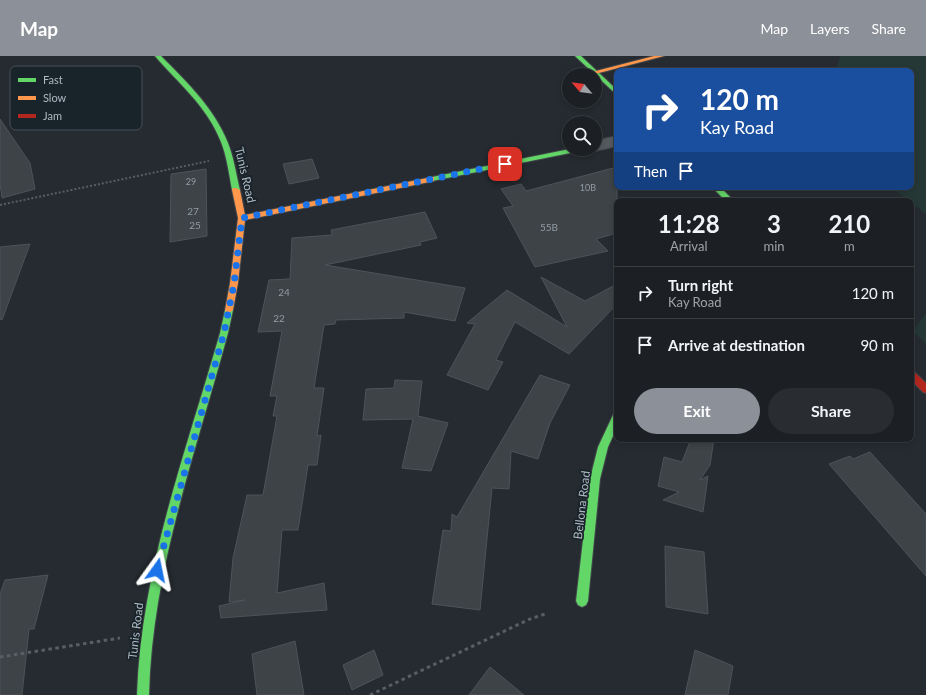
<!DOCTYPE html>
<html lang="en">
<head>
<meta charset="utf-8">
<style>
  :root { --surface:#1c2024; --page:#292d31; --text:#f1f3f6; --muted:#a0a3a6; --line:#3a3e41; --accent:#8c9099 }
  body { margin:0; font-family:Lato,sans-serif; background:var(--page); color:var(--text); height:100vh; display:flex; flex-direction:column; font-size:15px; white-space:nowrap }
  * { box-sizing:border-box; margin:0 }
  p { font-size:13px; color:var(--muted) }
  .icon { flex:none; width:22px; height:22px; fill:none; stroke:currentColor; stroke-width:2; stroke-linecap:round; stroke-linejoin:round }
  .map { position:relative; flex:1; overflow:hidden }
  .panel { position:absolute; left:614px; top:142px; width:300px; height:244px; display:flex; flex-direction:column; background:var(--surface); border-radius:8px; box-shadow:0 2px 6px #0003,0 0 0 1px var(--line) }
  .panel>* { flex:none }
  .top-card { position:absolute; left:614px; top:12px; width:300px; height:122px; border-radius:8px; box-shadow:0 2px 6px #0003,0 0 0 1px var(--line); background:#1a4fa0; color:#fff; overflow:hidden }
  .needle { width:26px; rotate:299deg }
  .controls { position:absolute; left:562px; top:12px; display:grid; gap:8px }
  .controls a { display:grid; place-items:center; width:40px; height:40px; border-radius:50%; background:var(--surface); box-shadow:0 2px 6px #0003,0 0 0 1px var(--line); font-size:20px }
  .pin { position:absolute; display:grid; place-items:center; width:34px; height:34px; color:#fff; margin:-17px; border-radius:8px; box-shadow:0 2px 6px #0006 }
  .me { position:absolute; width:44px; margin:-22px; rotate:12deg; stroke-linejoin:round; filter:drop-shadow(0 0 3px #0008) }
  .turn { display:flex; align-items:center; gap:14px; height:84px; padding:0 20px; font-size:18px }
  .turn .icon { width:52px; height:52px; stroke-width:2.5 }
  .turn b { display:block; font-size:28px; line-height:34px }
  .then { display:flex; align-items:center; height:38px; padding:0 20px; background:#0003; gap:8px; font-size:15px }
  .eta { display:flex; justify-content:space-evenly; align-items:center; height:68px; text-align:center }
  .eta b { font-size:24px; font-weight:700; line-height:28px }
  .button { display:flex; gap:8px; margin-top:auto; padding:8px 20px }
  .button a { flex:1; height:46px; border-radius:24px; background:var(--accent); color:#fff; font-size:16px; font-weight:700; line-height:46px; text-align:center }
  .button a+a { background:var(--page); color:var(--text) }
  ul { padding:0; list-style:none }
  li { display:flex; align-items:center; gap:12px; height:52px; padding:0 20px; border-top:1px solid var(--line) }
  li div { flex:1 }
  li b { display:block; font-size:15px }
  li em { font-style:normal }
  header { display:flex; align-items:center; gap:24px; box-sizing:border-box; height:56px; padding:0 20px; background:var(--accent); color:#fff }
  header strong { font-size:19px }
  nav { display:flex; gap:22px; margin-inline-start:auto; font-size:14px }
  .map>svg:first-child { display:block }
</style>
</head>
<body>
<header>
<strong>Map</strong>
<nav><a>Map</a><a>Layers</a><a>Share</a></nav>
</header>
<div class="map">
<svg width="926" height="639" viewBox="0 0 926 639">
  <rect width="100%" height="100%" fill="#252b30"/>
  <path fill="#253836" d="M840 0H926V158L891 131H911V15H836Z
    M926 257V288L913 275Z"/>
  <path fill="#3d4347" stroke="#4d5358" d="M0 63 30 107 35 133 2 142 0 128Z
    M312 103 319 122 289 128 283 108Z
    M617 111V177L596 183 608 195 535 211 503 152 513 150 501 133 521 128 526 135Z
    M206 113 207 180 170 186 171 118Z
    M425 156 437 182 420 186 421 189 325 209 465 232 455 265 404 256V262L336 264 335 268 324 269 314 332H324L317 380 321 379 317 409H308L298 474H282L277 537 324 527 327 554 221 562 219 550 245 544 229 546 233 502 247 439H263L277 360H273L277 340H270L282 275 258 276 269 224 290 223 292 182 332 179 331 174Z
    M30 188 2 264 0 263V191Z
    M541 221 585 245 617 228V248L569 298 515 266 496 304 503 306 488 334 447 319 475 268 467 267 507 234 567 271Z
    M540 319 570 329 550 367 538 403 511 395 509 433 492 432 480 554 432 548 443 474 451 475 452 458 457 461Z
    M395 324 422 325 418 360 448 367 431 415 402 412 413 363 363 364 366 333 394 332Z
    M691 383H714L710 409 700 424 708 420 703 456 663 444 679 436 658 430 664 401 682 406Z
    M870 396 926 458V520L829 408 850 400 853 403Z
    M665 490 704 496 708 558 666 551Z
    M48 519 34 573H29L22 639H0V538L5 524Z
    M295 585 304 639H257L252 598Z
    M374 594 383 619 352 634 343 609Z
    M695 594 733 610 728 639H685Z
    M490 611 524 639H469Z"/>
  <g fill="none" stroke-linecap="round" stroke-linejoin="round">
    <defs>
      <path id="street" d="M617 80V90L595 95 589 93H595V85Z"/>
      <path id="fast" d="M155 0H161C187 26 214 52 228 87 234 102 236 118 240 134L239 136H236L232 134C229 118 227 101 221 86 207 50 179 28 155 0Z
        M575 0H581L617 34V39Z
        M570 93H583L580 95 432 125 429 123 432 121Z
        M712 131H720L734 145H726Z
        M229 251 233 254 228 277C196 396 152 514 149 639H137C141 514 186 396 220 277L225 254Z
        M617 356V371L608 391 600 423 588 545 586 549 582 551 578 549 576 545 590 423 598 391 614 357Z"/>
      <path id="slow" d="M654 0H664L595 18 592 16Z
        M432 121H434V125L245 164 238 227 233 254 229 257 226 256 225 254 230 227 238 162 232 134 233 132H236L240 134 245 159Z"/>
      <path id="jam" d="M911 315 914 316 926 327V337L923 336 911 324Z"/>
    </defs>
    <use href="#street" stroke="#42474b" stroke-width="2"/>
    <use href="#fast" stroke="#42474b" stroke-width="2"/>
    <use href="#slow" stroke="#42474b" stroke-width="2"/>
    <use href="#jam" stroke="#42474b" stroke-width="2"/>
    <path stroke="#585e63" stroke-width="2" stroke-dasharray="2 2" stroke-linecap="butt" d="M0 149 209 105"/>
    <path stroke="#585e63" stroke-width="3" stroke-dasharray="3.5 3.5" stroke-linecap="butt" d="M0 601 120 582
      M370 639 530 563 548 557"/>
    <use href="#street" fill="#555a5f" fill-rule="evenodd"/>
    <use href="#fast" fill="#63d668" fill-rule="evenodd"/>
    <use href="#slow" fill="#ff974d" fill-rule="evenodd"/>
    <use href="#jam" fill="#b3261e" fill-rule="evenodd"/>
  </g>
  <g fill="none" stroke-linecap="round" stroke-linejoin="round">
    <path stroke="#1a73e8" stroke-width="7" stroke-dasharray="0 12.6" d="M157 514 224 277 234 228 242 162 505 108"/>
  </g>
  <g text-anchor="middle" stroke-width="3.5" stroke-linejoin="round" paint-order="stroke">
    <g font-size="9" fill="#929ca4">
      <text x="191" y="129">29</text>
      <text x="588" y="135">10B</text>
    </g>
    <g font-size="10" fill="#929ca4">
      <text x="193" y="159">27</text>
      <text x="195" y="173">25</text>
      <text x="549" y="175">55B</text>
      <text x="284" y="240">24</text>
      <text x="279" y="266">22</text>
    </g>
    <g font-size="12" fill="#aeb9c3" stroke="#19232a">
      <text transform="translate(245 119) rotate(77)" y="4">Tunis Road</text>
      <text transform="translate(582 449) rotate(-83)" y="4">Bellona Road</text>
      <text transform="translate(136 575) rotate(-83)" y="4">Tunis Road</text>
    </g>
  </g>
  <rect x="10" y="10" width="132" height="64" rx="6" fill="#19232a" stroke="#465058" stroke-width="1"/>
  <rect x="18" y="22" width="18" height="4" fill="#63d668"/>
  <rect x="18" y="40" width="18" height="4" fill="#ff974d"/>
  <rect x="18" y="58" width="18" height="4" fill="#b3261e"/>
  <g font-size="11" fill="#aeb9c3">
    <text x="43" y="28">Fast</text>
    <text x="43" y="46">Slow</text>
    <text x="43" y="64">Jam</text>
  </g>
</svg>
<div class="controls">
<a><svg class="needle" viewBox="-14 -14 28 28"><path d="M0-13l5 13h-10z" fill="#e53935"/><path d="M0 13l5-13h-10z" fill="#a0a3a6"/></svg></a>
<a><svg class="icon" aria-label="search" viewBox="0 0 24 24"><circle cx="10" cy="10" r="6"/><path d="M15 15l6 6"/></svg></a>
</div>
<div class="pin" style="left:505px;top:108px;background:#d93025"><svg class="icon" aria-label="arrive" viewBox="0 0 24 24"><path d="M6 21V4h12l-3 4 3 4H6"/></svg></div>
<svg class="me" style="left:157px;top:514px" viewBox="-20 -20 40 40"><path d="M0-17L14 15 0 8-14 15z" fill="#1a73e8" stroke="#fff" stroke-width="4"/></svg>
<div class="top-card">
<div class="turn"><svg class="icon" aria-label="right" viewBox="0 0 24 24"><path d="M7 20v-9h11M14 6l5 5-5 5"/></svg><div><b>120 m</b>Kay Road</div></div>
<div class="then">Then<svg class="icon" aria-label="arrive" viewBox="0 0 24 24"><path d="M6 21V4h12l-3 4 3 4H6"/></svg></div>
</div>
<section class="panel">
<div class="eta">
<div><b>11:28</b><p>Arrival</p></div>
<div><b>3</b><p>min</p></div>
<div><b>210</b><p>m</p></div>
</div>
<ul>
<li><svg class="icon" aria-label="right" viewBox="0 0 24 24"><path d="M7 20v-9h11M14 6l5 5-5 5"/></svg><div><b>Turn right</b><p>Kay Road</p></div><em>120 m</em></li>
<li><svg class="icon" aria-label="arrive" viewBox="0 0 24 24"><path d="M6 21V4h12l-3 4 3 4H6"/></svg><div><b>Arrive at destination</b></div><em>90 m</em></li>
</ul>
<div class="button"><a>Exit</a><a>Share</a></div>
</section>
</div>
</body>
</html>
